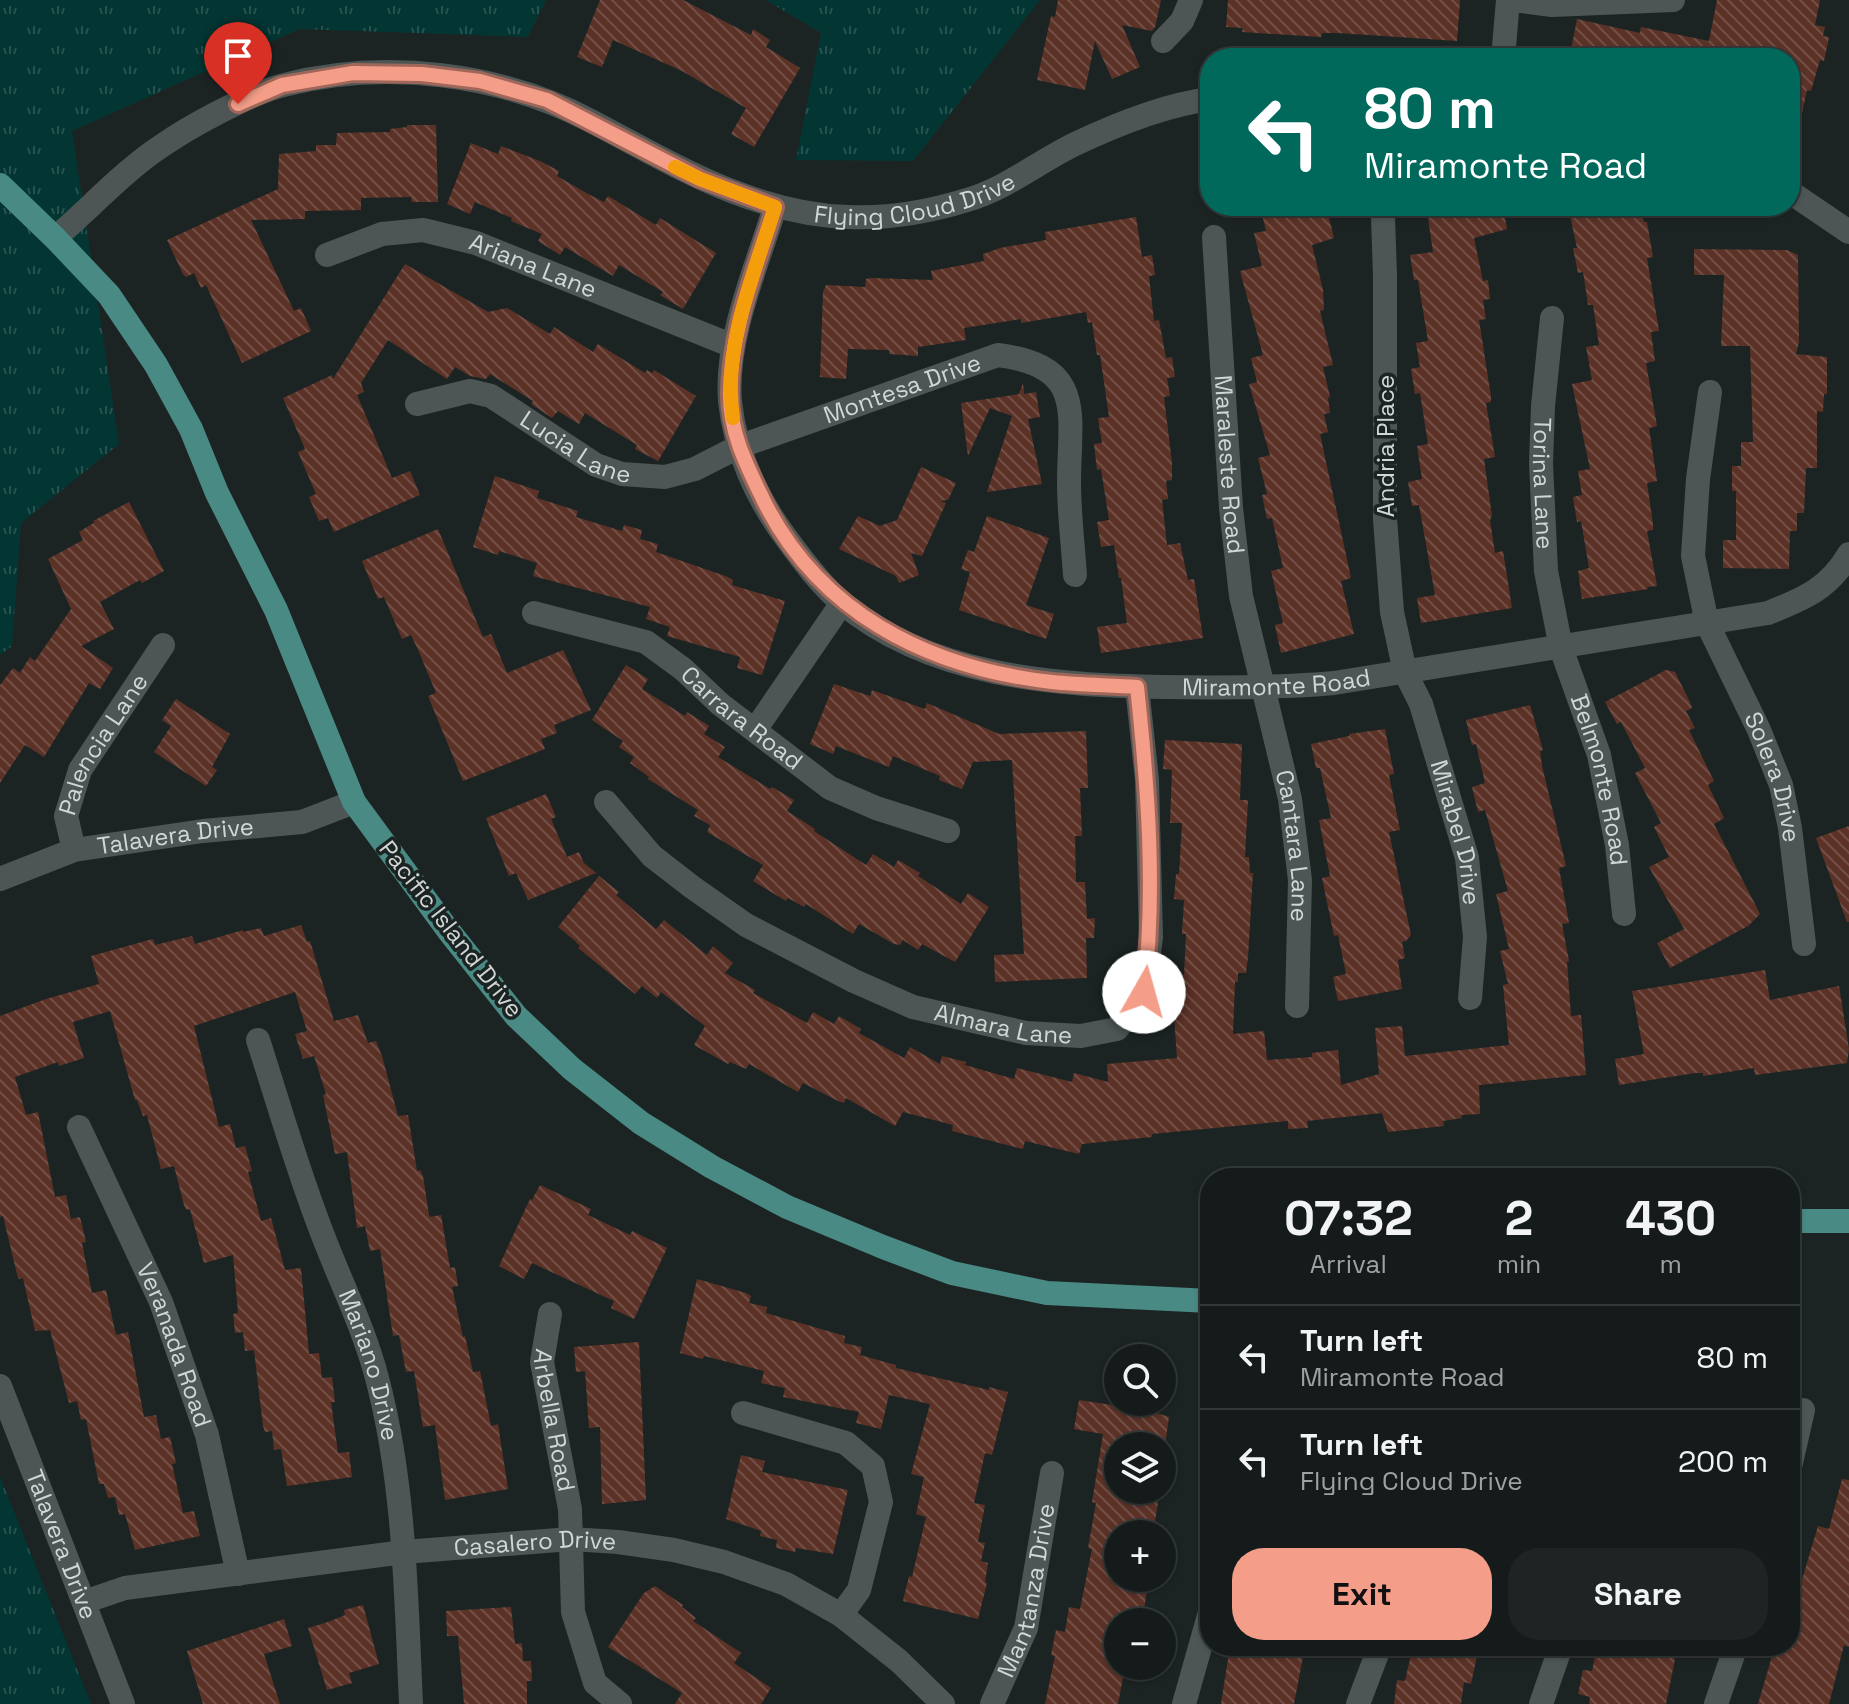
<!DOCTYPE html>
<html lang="en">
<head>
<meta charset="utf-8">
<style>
  :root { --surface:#151b1a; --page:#1e2423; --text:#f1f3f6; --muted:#9da1a2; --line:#343939; --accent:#f49e89 }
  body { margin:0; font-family:"Space Grotesk",sans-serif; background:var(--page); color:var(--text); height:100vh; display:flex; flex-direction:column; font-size:30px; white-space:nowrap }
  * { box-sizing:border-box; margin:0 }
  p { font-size:26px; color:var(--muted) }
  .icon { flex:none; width:44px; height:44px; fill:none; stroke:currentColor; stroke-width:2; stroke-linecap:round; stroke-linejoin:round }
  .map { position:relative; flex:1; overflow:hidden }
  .side { position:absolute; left:1200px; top:1168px; width:600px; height:488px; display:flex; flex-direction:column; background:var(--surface); border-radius:32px; box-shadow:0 2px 6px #0004,0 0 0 2px var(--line) }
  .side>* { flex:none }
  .top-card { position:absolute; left:1200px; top:48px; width:600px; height:168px; border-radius:32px; box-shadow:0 2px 6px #0004,0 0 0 2px var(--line); background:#00695c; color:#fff; overflow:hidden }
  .fabs { position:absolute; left:1104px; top:1344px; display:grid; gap:16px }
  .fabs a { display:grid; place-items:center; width:72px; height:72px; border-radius:50%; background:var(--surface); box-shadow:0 2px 6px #0004,0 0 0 2px var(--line); font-size:40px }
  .pin { position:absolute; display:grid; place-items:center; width:68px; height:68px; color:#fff; margin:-82px -34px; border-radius:50% 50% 50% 0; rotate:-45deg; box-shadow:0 0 8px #0007 }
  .pin .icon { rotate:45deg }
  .me { position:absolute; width:88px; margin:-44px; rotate:7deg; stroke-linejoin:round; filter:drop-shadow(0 0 6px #0008) }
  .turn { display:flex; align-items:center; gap:28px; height:168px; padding:0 32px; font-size:36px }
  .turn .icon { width:104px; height:104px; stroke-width:2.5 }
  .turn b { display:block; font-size:56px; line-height:68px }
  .eta { display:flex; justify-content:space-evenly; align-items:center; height:136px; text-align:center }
  .eta b { font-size:48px; font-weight:700; line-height:56px }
  .primary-button { display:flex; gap:16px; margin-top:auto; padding:16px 32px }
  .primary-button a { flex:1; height:92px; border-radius:32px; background:var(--accent); color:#111; font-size:32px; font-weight:700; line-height:92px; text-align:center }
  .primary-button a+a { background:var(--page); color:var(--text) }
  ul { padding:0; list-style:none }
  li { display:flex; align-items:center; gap:24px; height:104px; padding:0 32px; border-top:2px solid var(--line) }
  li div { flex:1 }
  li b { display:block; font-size:30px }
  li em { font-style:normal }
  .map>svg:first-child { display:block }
</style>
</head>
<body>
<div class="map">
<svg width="1849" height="1704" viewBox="0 0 1849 1704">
  <defs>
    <pattern id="grass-tufts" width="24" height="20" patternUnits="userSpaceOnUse" patternTransform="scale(2)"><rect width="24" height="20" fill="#033633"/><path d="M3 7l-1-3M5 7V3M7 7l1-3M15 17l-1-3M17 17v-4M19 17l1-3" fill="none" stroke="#275250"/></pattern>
    <pattern id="building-back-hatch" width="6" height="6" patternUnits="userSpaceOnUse" patternTransform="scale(2)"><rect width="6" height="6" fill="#5c3227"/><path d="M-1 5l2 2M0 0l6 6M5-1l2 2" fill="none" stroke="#724f46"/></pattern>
  </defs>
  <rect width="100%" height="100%" fill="#1c2423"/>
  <path fill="url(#grass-tufts)" d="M0 0H546L528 37 300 29 72 131 119 444 21 523 12 646 0 655Z
    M766 0H1040L913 161 796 160 821 33Z
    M0 1477 91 1704H0Z"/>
  <path fill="url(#building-back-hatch)" d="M600 0H683L751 35 753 29 770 40 766 47 800 68 754 147 731 134 746 108 682 71 613 40 602 67 577 57Z
    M1058 0H1161L1155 27 1152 31 1122 25 1140 67 1112 79 1095 41 1085 90 1037 80 1051 16 1055 17Z
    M1228 0H1460L1457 41 1338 33H1322L1321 37 1242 32 1243 28 1226 27Z
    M1717 0H1820L1815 25 1825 27 1823 36 1829 37 1824 61 1820 60 1811 91 1807 90 1799 127 1790 126V58H1608L1571 50 1577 19 1640 33 1641 27 1709 41Z
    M407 125H436L438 202H412L411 197 361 198V210L305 211V219L251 220 294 311 301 308 311 331 242 363 206 285 201 288 194 273 186 277 183 274 167 240 278 189 279 154 316 151V145H336L337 133 390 132V129L407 127Z
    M471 143 498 154 501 146 540 161 559 171 557 176 588 194 604 202 608 196 656 225 660 218 716 253 683 309 660 295 663 292 619 265 613 276 565 247 560 255 538 241 542 234 511 221 512 218 475 202 470 214 447 204Z
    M1260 206H1326L1334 238 1312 245 1323 290 1324 310 1320 311 1333 365 1323 367 1330 397 1328 398 1330 413 1324 414 1328 432 1320 434 1351 578 1341 581 1354 634 1281 653 1275 625 1283 623 1271 571 1283 568 1272 518 1267 519 1262 495 1267 494 1258 458 1270 455 1249 384 1257 382 1251 358 1263 355 1240 271 1262 266 1254 233 1266 231Z
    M1461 206H1503L1507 229 1474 238 1483 281 1488 280 1490 299 1483 300 1486 319 1479 320 1491 397V402L1486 403 1495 457 1484 459 1492 516 1490 520 1495 553 1503 551 1512 608 1421 623 1417 598 1435 595 1419 505 1412 506 1408 482 1422 479 1417 446 1428 444 1420 393 1415 394 1411 369 1420 367 1416 343 1428 341 1418 280H1414L1410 255 1433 252 1428 218 1462 212Z
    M1568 206H1640L1644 222H1647L1653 257 1647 258 1659 331 1651 332 1655 361 1646 363 1657 426 1649 428 1657 481 1647 483 1653 524V530L1647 531 1657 586 1647 587 1648 589 1582 599 1578 571 1589 568 1581 521 1577 522 1573 497 1582 495 1578 471 1590 469 1572 384 1592 380 1586 347 1599 345 1593 305H1588L1583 272 1578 273 1573 248H1577Z
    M1136 217 1142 257 1152 255 1155 275 1149 276 1154 321 1159 320 1166 358 1172 357 1175 377 1167 378 1170 396 1164 397 1172 463V480L1166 481 1168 499 1162 500 1167 545 1180 543 1188 580 1194 579 1203 638 1101 653 1097 627 1127 623 1121 578H1119L1114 545 1101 547 1097 522 1109 520 1101 469 1097 470 1094 444 1102 443 1098 418 1109 417 1100 355H1097L1092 322 1088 323 1086 312 1021 323V319L964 328 966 340 918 347V356L889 354V350L848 349 846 379 820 377 823 292 826 285 865 287 866 279 871 278 933 280 931 271 984 261 983 254 1000 248 1046 240 1045 232Z
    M1694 249 1787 250 1798 255 1799 342 1796 354 1827 357V394H1824L1823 412 1817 411V468H1806L1804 513H1797V531H1790L1789 569 1723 568V540H1736V491H1732V466H1741V442H1753L1750 346H1721L1724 275H1694Z
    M405 264 488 312 507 308 550 334 554 327 593 352 598 344 645 373 647 370 652 373 654 370 696 396 658 461 635 449 637 445 585 413 579 424 558 411 552 418 531 404 533 401 490 374 486 379 470 376 455 367 447 379 388 340 361 383 364 392 357 395 392 478 410 471 420 495 334 532 328 518 319 521 309 497 316 494 298 452 305 449 283 398 332 375 333 379Z
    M1023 383 1024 394 1036 392 1040 417 1028 419 1042 484 987 492 1012 416 990 408 968 456 961 403 1019 394Z
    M921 467 956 483 948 500 940 501 946 503 922 556 911 553 919 575 899 583 896 576 839 549 858 516 880 526 897 520Z
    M495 476 539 491 537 498 578 511 576 517 622 531 624 525 642 530 640 539 658 544 656 552 728 577 733 580 732 585 785 601 762 675 737 668 740 657 667 636 670 627 646 619 650 607 533 576 537 563 499 551 498 555 473 547Z
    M129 502 164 571 142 583 140 580 100 602 114 629 81 646 113 668 100 689 89 683 44 757 25 745 0 783V685L13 668 20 673 30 657 35 661 71 609 48 559 83 540 79 532 95 522 93 521Z
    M987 516 1049 538 1026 605 1054 614 1046 639 959 610 970 572 961 569 968 550 974 552Z
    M438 529 483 637 491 634 507 673 563 650 591 710 554 725 557 733 541 739 545 749 463 781 428 696 436 693 419 652 411 635 402 639 384 597 378 599 362 561Z
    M626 665 648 679 642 689 685 716 687 712 709 726 704 734 725 747 718 757 770 789 772 787 794 800 787 811 815 829 814 831 866 865 873 854 894 867 898 860 920 873 918 876 961 904 968 893 989 907 955 962 922 944 918 950 903 940 900 945 894 944 859 924 853 934 806 904 804 907 788 898 786 901 753 881 763 865 707 832 710 825 694 816 698 810 648 779 649 777 630 763 634 757 619 747 623 741 592 720Z
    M1666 670 1675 672 1690 702 1692 708 1686 711 1695 728 1689 730 1714 781 1708 785 1724 818 1714 824 1760 914 1748 926 1670 968 1657 943 1684 929 1649 867 1669 857 1654 827 1661 823 1635 773 1645 768 1621 722 1617 724 1605 702Z
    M834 684 870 696 872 690 925 709 927 703 999 734 1086 731 1088 788H1080L1082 836H1075L1076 882H1085L1087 919 1095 918 1094 938H1086L1087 978 995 982 994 955 1024 954 1012 760 973 762 962 789 939 780 940 776 893 756 889 767 836 746 833 754 810 744Z
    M176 699 230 734 212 767 217 770 206 786 154 752 171 726 162 720Z
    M1530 705 1543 750 1540 751 1542 766 1566 866 1559 868 1569 923 1562 924 1569 961 1567 962 1571 1016 1581 1015 1586 1075 1479 1085 1480 1114 1461 1115 1462 1118 1443 1121 1444 1126 1388 1132 1382 1113 1307 1121 1308 1128 1288 1129V1121L1152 1134V1137L1082 1144 1079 1154 1025 1141 1023 1149 952 1131 953 1125 903 1112 895 1126 846 1098 844 1103 838 1101 803 1083 798 1092 749 1064 746 1069 730 1062 728 1064 694 1045 705 1026 661 992 657 998 642 986 635 994 578 948 580 946 574 940 558 927 599 876 619 892 616 895 656 929 664 920 707 955 713 946 733 963 725 973 755 990 753 993 807 1023 813 1012 834 1024 839 1016 861 1029 859 1033 904 1058 910 1047 940 1064 942 1056 966 1062 965 1065 1014 1079 1017 1068 1072 1082 1074 1073 1108 1082 1107 1064 1177 1058 1171 974 1184 975 1186 934H1182L1184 900 1174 899 1176 874H1179L1182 823H1170L1172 770 1163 769 1165 740 1242 744 1240 800H1248L1245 857H1249L1250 873H1253L1248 957 1246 973H1238V982H1235L1233 1034 1264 1031 1267 1060 1312 1057V1053L1338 1050 1341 1085 1379 1074 1375 1028 1402 1026 1405 1056 1509 1045 1503 985 1508 984 1500 951 1509 949 1496 894 1508 891 1485 810 1478 812 1472 787 1485 783 1476 744 1472 745 1466 720Z
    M1385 729 1394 774 1389 775 1400 830 1389 832 1411 935 1406 941 1402 942 1405 958 1398 960 1402 989 1338 1001 1333 977 1346 974 1338 935 1334 936 1322 878 1330 876 1319 820 1331 818 1320 768H1316L1311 744 1349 736V734Z
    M546 794 556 817 551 819 567 857 579 852 584 863 596 873 528 900 516 873 509 876 486 818Z
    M1849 826V922H1847L1816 838Z
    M301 925 307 942 310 941 334 1021 358 1015 368 1043 376 1041 382 1056 398 1116 408 1115 417 1171 420 1170 423 1176 429 1215 430 1217 441 1215 450 1268 455 1267 458 1286 452 1287 463 1337 465 1336 473 1372 480 1371 491 1426 498 1424 508 1489 445 1500 435 1425 423 1427 414 1371 406 1372 399 1335 393 1336 380 1249 370 1251 365 1226 357 1228 347 1152 335 1154 323 1095 326 1094 314 1056 303 1059 295 1034 307 1031 295 992 194 1026 219 1127 230 1124 236 1148 245 1146 252 1171 248 1172 261 1221 271 1218 285 1270 301 1268 309 1354 319 1353 322 1378 332 1377 335 1402H331L338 1453 349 1452 352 1477 287 1486 281 1449 274 1450 272 1431 265 1432 263 1426 254 1350 245 1351 243 1332 235 1333 233 1314 238 1313 233 1255 204 1263 190 1209 186 1210 184 1205 174 1166 161 1169 147 1115 143 1116 137 1100H135L110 1011 73 1022 84 1058 59 1066 58 1062 15 1077 26 1115 38 1112 55 1197 66 1195 71 1219 80 1217 86 1242 82 1243 92 1293 106 1290 116 1335 128 1332 144 1417 156 1415 161 1439 170 1437 176 1463 172 1464 183 1513 194 1511 200 1536 135 1550 125 1514 119 1515 115 1497 108 1498 104 1484H99L86 1419 81 1420 77 1401 69 1403 50 1330 35 1331 23 1278 19 1279 17 1274 3 1216 0 1217V1016L46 999 99 984 91 956 153 939 155 945 192 936 195 944 243 930V932L261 928 264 936Z
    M1765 970 1770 1000 1839 986 1849 1049 1847 1063 1755 1075 1754 1068 1703 1076V1073H1695L1619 1085 1615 1059 1644 1054 1632 991Z
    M540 1185 591 1209 588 1215 630 1235 632 1231 667 1248 634 1319 611 1308 614 1301 532 1263 524 1279 499 1266 530 1199 532 1200Z
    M697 1279 746 1293 751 1296 749 1303 767 1307 766 1313 845 1336 844 1343 862 1347 860 1355 896 1365V1368L989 1390V1387L1008 1392 992 1455 985 1453 974 1503 985 1505 978 1542 985 1543 981 1561 988 1563 985 1582 987 1583 978 1619 903 1601 909 1576 912 1577 926 1517 916 1514 924 1477 911 1474 930 1404 889 1395 881 1429 856 1423 859 1412 783 1397 785 1388 761 1383 764 1371 704 1356 703 1359 680 1353Z
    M639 1342 646 1500 602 1504 600 1427 589 1428 585 1371 576 1372 574 1347Z
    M1079 1400 1151 1411 1169 1417 1165 1446H1118V1490H1160L1153 1534H1118V1578H1149L1144 1609 1136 1607 1133 1622H1118L1116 1671 1124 1672 1118 1704H1045L1055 1656 1051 1655 1056 1630 1065 1632 1069 1607 1080 1609 1092 1549 1088 1548 1096 1503 1092 1502 1103 1434 1074 1429Z
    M741 1455 765 1461 762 1472 848 1490 833 1554 796 1548 795 1552 776 1548 777 1540 760 1536 761 1531 726 1519Z
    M1842 1479 1849 1480V1647L1844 1645 1829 1704H1758L1775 1646H1790V1633L1801 1593H1798L1818 1526 1829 1529Z
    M655 1586 683 1605 682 1607 696 1618 693 1621 741 1653 734 1663 771 1688 761 1704H675L682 1693 608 1647 644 1593Z
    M363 1605 379 1664 349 1673 352 1683 327 1690 308 1628 328 1622 345 1615 344 1610Z
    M511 1607 515 1644 522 1643 523 1661H531L532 1681H527V1704H464L458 1636H447L446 1611Z
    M284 1619 292 1646 264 1654 280 1704H203L187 1651Z
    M1230 1646H1305L1294 1704H1221Z
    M1413 1646 1446 1653 1448 1646H1479L1471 1684 1464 1682 1461 1704H1394L1397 1680 1405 1681Z
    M1632 1646H1663L1677 1649 1666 1704H1589L1590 1697 1578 1694 1583 1670 1592 1671 1597 1647 1630 1653Z"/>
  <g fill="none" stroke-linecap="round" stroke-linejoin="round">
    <g stroke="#4d5655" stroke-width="24">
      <path d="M1514 0 1552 5 1673 0"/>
      <path d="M1163 41 1182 21 1191 0"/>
      <path d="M1503 58 1508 0"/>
      <path d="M1790 192 1849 232"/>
      <path id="s1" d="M775 207C757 266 725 338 730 401 735 451 757 499 787 539 803 561 821 585 842 603 931 677 1054 685 1164 687 1221 688 1277 688 1334 683L1768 613C1803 599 1829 589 1849 554"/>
      <path id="s2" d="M1383 217 1385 276V519L1392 612 1405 672 1421 704 1467 858 1475 937 1470 998"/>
      <path id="s3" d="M1214 237 1231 508 1241 596 1290 799 1300 880 1297 1006"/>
      <path id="s4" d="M55 238C88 210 125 170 160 147 190 126 249 94 284 85 385 59 500 73 591 121 673 164 753 214 848 217 889 219 928 212 967 200 1005 189 1037 163 1073 145 1115 125 1163 105 1210 99"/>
      <path id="s5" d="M327 255 382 234 423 230 476 243 733 346"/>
      <path id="s6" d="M1552 318 1543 406 1541 463 1546 571 1561 648 1599 755 1617 845 1624 914"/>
      <path id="s7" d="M1710 392 1698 479 1693 556 1707 623 1759 730 1781 785 1790 828 1804 944"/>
      <path id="s8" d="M417 404 470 391 491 396 596 465 622 474 665 477 695 469 738 447 998 355C1087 366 1069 415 1069 483 1069 513 1073 545 1075 575"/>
      <path id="s9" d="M534 613 646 642 683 669 720 704 830 788 876 808 948 831"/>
      <path d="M755 730 842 603"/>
      <path id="s10" d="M606 802 652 856 692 887 746 925 854 981 913 1007 1026 1033 1081 1036 1117 1029 1144 992 1151 937 1147 780 1137 687"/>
      <path id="s11" d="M74 850 66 816 80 770 163 645"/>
      <path id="s12" d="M0 879 74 850 203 831 302 822 354 802"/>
      <path id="s13" d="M258 1040C278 1102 296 1165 319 1225 338 1277 363 1325 377 1378 405 1484 406 1595 411 1704"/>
      <path id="s14" d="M79 1127 161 1302 207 1435 238 1574"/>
      <path id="s15" d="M550 1314 542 1362 570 1509 573 1612 595 1683 620 1704"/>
      <path id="s16" d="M0 1386 123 1704"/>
      <path d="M743 1413 846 1443 873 1466 881 1502 859 1590 841 1615"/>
      <path d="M1790 1467 1803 1410"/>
      <path id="s17" d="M84 1602 125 1588 404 1552 571 1539 618 1542 674 1550 724 1562 786 1584 841 1615 899 1661 943 1704"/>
      <path id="s18" d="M992 1704 1026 1628 1052 1473"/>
      <path d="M1184 1704 1210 1612"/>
      <path d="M1358 1704 1380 1646"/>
      <path d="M1541 1704 1561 1646"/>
      <path d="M1716 1704 1736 1646"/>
    </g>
    <path stroke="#498a84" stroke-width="24" d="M0 185 55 238 109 295 156 365 191 429 217 493 276 610 354 802 448 930 516 1016 572 1069 641 1123 712 1167 787 1207 883 1247 952 1273 1047 1293 1210 1301
      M1790 1221H1849"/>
  </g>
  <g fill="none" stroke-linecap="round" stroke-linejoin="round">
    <defs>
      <path id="route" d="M238 104 282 85 353 73 422 74 480 81 547 100 700 179 775 207C756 268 730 330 730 395 730 431 745 462 760 493 815 611 926 668 1052 682 1080 685 1109 685 1137 687 1148 788 1156 890 1144 992"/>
    </defs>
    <use href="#route" stroke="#9f6759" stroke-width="20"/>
    <use href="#route" stroke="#f49e89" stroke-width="14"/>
    <path stroke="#f59e0b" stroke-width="14" d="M675 167 700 179 775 207C754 275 722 346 733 418"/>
  </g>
  <g text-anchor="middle" stroke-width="7" stroke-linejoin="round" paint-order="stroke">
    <g font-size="24" fill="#d2d7d6" stroke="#1c2423">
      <text dy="8" stroke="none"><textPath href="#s4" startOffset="940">Flying Cloud Drive</textPath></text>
      <text dy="8" stroke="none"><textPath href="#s5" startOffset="216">Ariana Lane</textPath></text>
      <text dy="8" stroke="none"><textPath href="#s8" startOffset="526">Montesa Drive</textPath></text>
      <text dy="8" stroke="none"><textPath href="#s8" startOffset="176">Lucia Lane</textPath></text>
      <text transform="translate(1386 446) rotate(-90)" y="8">Andria Place</text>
      <text dy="8" stroke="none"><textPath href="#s3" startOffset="228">Maraleste Road</textPath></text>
      <text dy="8" stroke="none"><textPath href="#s6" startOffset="166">Torina Lane</textPath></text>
      <text dy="8" stroke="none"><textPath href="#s1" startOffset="888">Miramonte Road</textPath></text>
      <text dy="8" stroke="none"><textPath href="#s9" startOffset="238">Carrara Road</textPath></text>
      <text dy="8" stroke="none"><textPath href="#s11" startOffset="116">Palencia Lane</textPath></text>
      <text dy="8" stroke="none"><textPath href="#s7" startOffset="402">Solera Drive</textPath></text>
      <text dy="8" stroke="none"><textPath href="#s6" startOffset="470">Belmonte Road</textPath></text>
      <text dy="8" stroke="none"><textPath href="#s2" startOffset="626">Mirabel Drive</textPath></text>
      <text dy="8" stroke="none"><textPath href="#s12" startOffset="182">Talavera Drive</textPath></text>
      <text dy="8" stroke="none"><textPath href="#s3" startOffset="616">Cantara Lane</textPath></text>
      <text transform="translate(451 929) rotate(52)" y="8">Pacific Island Drive</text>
      <text dy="8" stroke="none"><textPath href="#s10" startOffset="466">Almara Lane</textPath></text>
      <text dy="8" stroke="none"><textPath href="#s14" startOffset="238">Veranada Road</textPath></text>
      <text dy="8" stroke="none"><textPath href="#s13" startOffset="344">Mariano Drive</textPath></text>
      <text dy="8" stroke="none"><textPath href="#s15" startOffset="108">Arbella Road</textPath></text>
      <text dy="8" stroke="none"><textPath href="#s16" startOffset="170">Talavera Drive</textPath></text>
      <text dy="8" stroke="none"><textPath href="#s17" startOffset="456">Casalero Drive</textPath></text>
      <text dy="8" stroke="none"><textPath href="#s18" startOffset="120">Mantanza Drive</textPath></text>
    </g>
  </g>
</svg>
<div class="fabs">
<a><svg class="icon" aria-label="search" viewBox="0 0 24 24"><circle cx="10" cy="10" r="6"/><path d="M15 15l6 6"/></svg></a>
<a><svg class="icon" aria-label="layers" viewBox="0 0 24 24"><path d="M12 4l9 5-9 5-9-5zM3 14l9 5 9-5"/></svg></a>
<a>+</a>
<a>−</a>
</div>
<div class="pin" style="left:238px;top:104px;background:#d93025"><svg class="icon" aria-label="arrive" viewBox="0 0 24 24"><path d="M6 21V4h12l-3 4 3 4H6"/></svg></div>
<svg class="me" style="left:1144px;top:992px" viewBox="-20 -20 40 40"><circle r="19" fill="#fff"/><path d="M0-13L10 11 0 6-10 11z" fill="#f49e89"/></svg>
<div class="top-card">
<div class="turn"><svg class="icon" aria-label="left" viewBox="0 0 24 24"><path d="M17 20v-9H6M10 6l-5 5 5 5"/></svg><div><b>80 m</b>Miramonte Road</div></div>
</div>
<section class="side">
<div class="eta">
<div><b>07:32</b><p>Arrival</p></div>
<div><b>2</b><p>min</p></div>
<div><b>430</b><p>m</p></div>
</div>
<ul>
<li><svg class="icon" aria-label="left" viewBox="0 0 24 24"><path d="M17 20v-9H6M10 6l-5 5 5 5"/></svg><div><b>Turn left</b><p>Miramonte Road</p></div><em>80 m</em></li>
<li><svg class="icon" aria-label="left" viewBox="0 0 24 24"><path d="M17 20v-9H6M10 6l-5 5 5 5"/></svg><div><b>Turn left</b><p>Flying Cloud Drive</p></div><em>200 m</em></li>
</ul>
<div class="primary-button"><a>Exit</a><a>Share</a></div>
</section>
</div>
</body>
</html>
